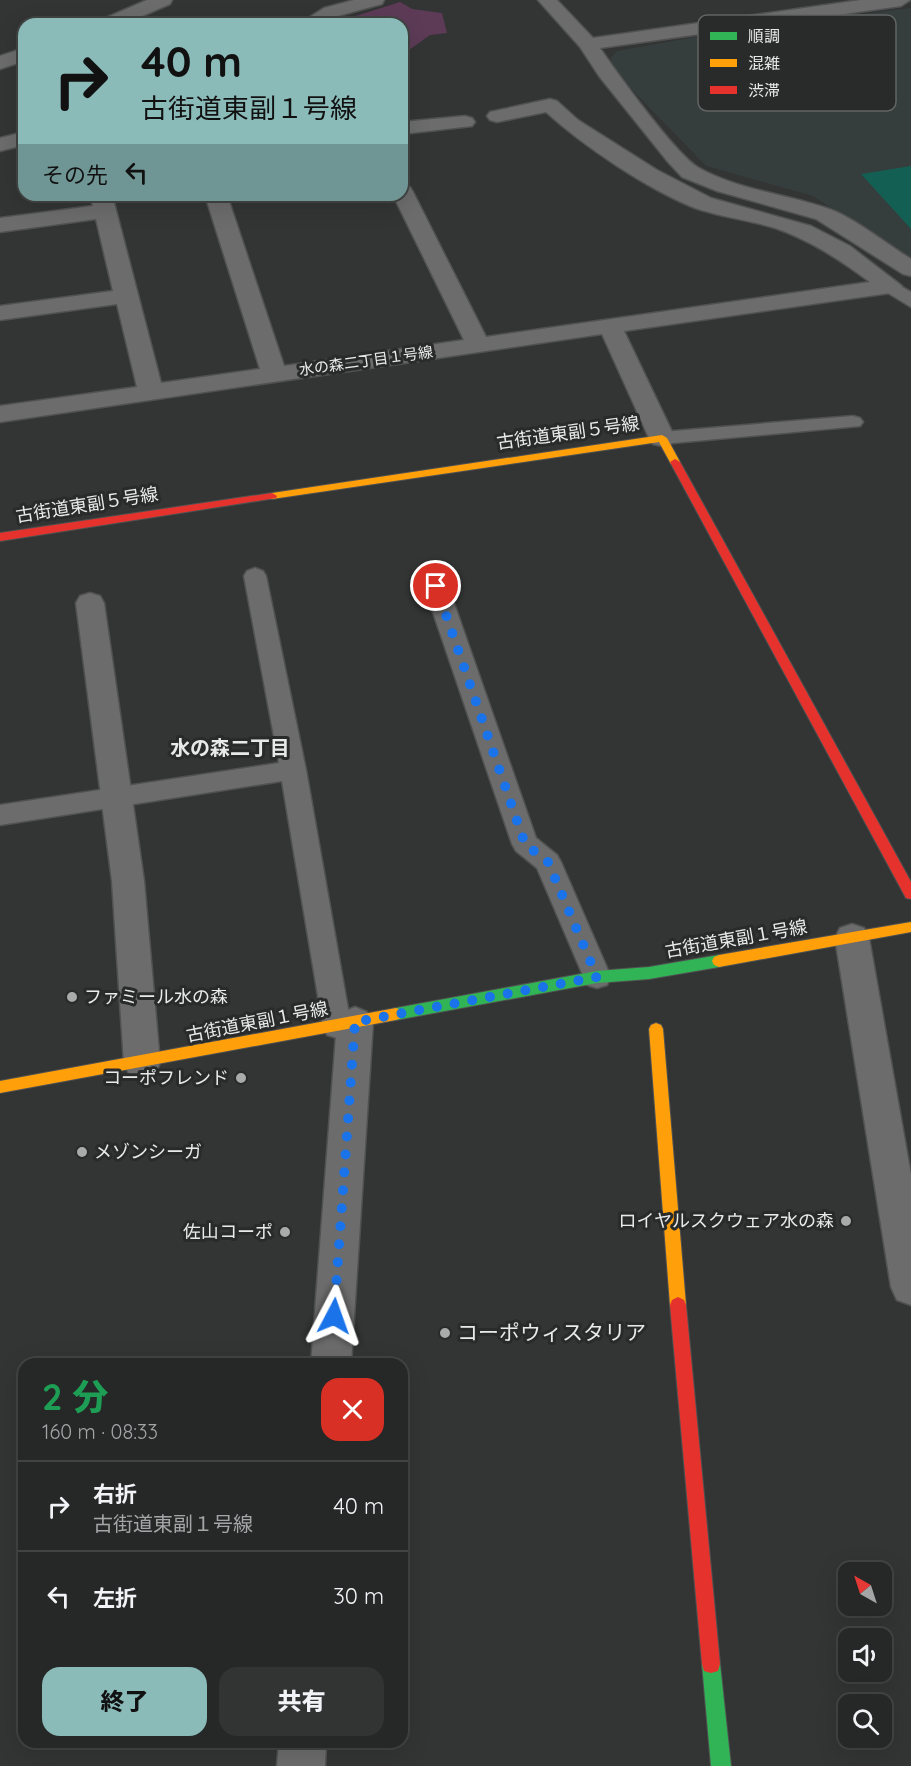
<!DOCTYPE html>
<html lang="ja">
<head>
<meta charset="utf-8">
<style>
  :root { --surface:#262727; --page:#323333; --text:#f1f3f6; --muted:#a4a5a7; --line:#424444; --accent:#8bbbb9 }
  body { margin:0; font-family:Quicksand,"Noto Sans JP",sans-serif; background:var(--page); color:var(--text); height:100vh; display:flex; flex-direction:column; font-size:22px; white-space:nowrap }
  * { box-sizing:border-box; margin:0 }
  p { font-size:20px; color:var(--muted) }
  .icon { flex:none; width:33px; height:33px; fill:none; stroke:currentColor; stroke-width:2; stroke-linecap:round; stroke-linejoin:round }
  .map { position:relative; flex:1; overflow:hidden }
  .side { position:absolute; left:18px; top:1358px; width:390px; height:390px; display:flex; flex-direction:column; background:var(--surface); border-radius:18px; box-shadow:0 6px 24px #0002,0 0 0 2px var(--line) }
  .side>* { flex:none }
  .top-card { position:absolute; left:18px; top:18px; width:390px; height:183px; border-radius:18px; box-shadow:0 6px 24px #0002,0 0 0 2px var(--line); background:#8bbbb9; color:#111; overflow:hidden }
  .needle { width:39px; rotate:321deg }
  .controls { position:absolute; left:838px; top:1562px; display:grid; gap:12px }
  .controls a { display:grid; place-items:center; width:54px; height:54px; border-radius:12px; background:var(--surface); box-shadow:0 6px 24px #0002,0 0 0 2px var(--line); font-size:30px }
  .pin { position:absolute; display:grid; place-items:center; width:51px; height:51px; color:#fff; margin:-26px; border:3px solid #fff; border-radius:50%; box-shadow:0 2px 6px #0007 }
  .me { position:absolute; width:66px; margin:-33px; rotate:4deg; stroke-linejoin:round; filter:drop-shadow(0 0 4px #0008) }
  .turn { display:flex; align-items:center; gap:21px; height:126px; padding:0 24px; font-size:27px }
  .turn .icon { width:78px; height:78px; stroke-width:2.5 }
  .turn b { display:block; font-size:42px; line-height:51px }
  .then { display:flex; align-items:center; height:57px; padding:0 24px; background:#0003; gap:12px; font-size:22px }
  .round { display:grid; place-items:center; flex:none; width:63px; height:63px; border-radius:18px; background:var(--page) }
  .summary { display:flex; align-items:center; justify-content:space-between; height:102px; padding:0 24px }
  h1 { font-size:36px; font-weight:800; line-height:45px; color:#1e9e55 }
  .action { display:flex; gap:12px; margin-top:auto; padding:12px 24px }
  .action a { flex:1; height:69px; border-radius:18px; background:var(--accent); color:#111; font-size:24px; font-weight:800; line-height:69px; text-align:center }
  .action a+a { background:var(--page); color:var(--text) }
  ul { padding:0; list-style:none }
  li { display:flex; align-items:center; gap:18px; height:90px; padding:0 24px; border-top:2px solid var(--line) }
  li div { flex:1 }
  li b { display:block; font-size:22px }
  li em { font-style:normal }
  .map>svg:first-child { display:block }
</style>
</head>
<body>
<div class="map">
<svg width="911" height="1766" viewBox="0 0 911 1766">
  <rect width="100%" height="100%" fill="#333434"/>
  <path fill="#353e3c" d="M911 8V261L813 196 706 166 606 63 617 51 733 30Z"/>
  <path fill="#5d3b57" d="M400 2 412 9 442 13 447 33 430 35 402 55V24H330Z"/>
  <path fill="#145f54" d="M911 166V229L861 174Z"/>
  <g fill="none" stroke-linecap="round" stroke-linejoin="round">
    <defs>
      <path id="lane" d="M890 280 911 292V307L883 290 880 286Z
        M853 416 860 418 863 422 860 426 662 444 655 443 651 438 655 433 662 432Z
        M255 568 263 571 266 576 306 770 351 1026 347 1035 337 1038 327 1035 323 1026 282 781 0 825V805L279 763 244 576 247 571Z
        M436 578 444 581 448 586 536 838 557 855 561 862 611 977 607 985 597 988 587 985 537 868 516 851 512 844 424 586 428 581Z"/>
      <path id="street" d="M147 0H172L170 4 124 24H99L101 20Z
        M354 0H384L382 4 338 16 322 24H299L324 8Z
        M538 0H557L593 38 861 0H910L901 6 600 48C617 73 676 155 699 168 738 190 787 194 829 209 853 217 888 245 911 259V276L903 274 816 219 717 191 682 177 668 162 599 76 580 47Z
        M24 48V61L0 69V56Z
        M550 99 557 101 578 120 657 170 711 198 811 226 850 246 902 286 898 291 890 293 624 331 675 438 671 444 662 446 653 444 649 438 602 334 0 422V406L137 387 117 304 0 320V306L113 291 96 219 0 232V218L93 206 90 195H112L161 383 260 369 205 195H227L284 366 464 340 393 195H402V185L410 187 413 192 486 337 870 282C840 260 810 240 775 228 749 220 721 217 695 208 649 190 582 145 546 112L497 122 490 120 487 116 490 112Z
        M465 116 472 118 475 122 472 126 402 134V122Z
        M24 132V145L0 151V138Z
        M90 593 100 596 104 603 144 881 160 1063 155 1074 142 1078 129 1074 124 1063 112 881 76 603 80 596Z
        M852 924 864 928 869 938 911 1175V1305L897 1300 891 1287 835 938 840 928Z
        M355 1007 367 1012 373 1022 351 1364H311L337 1022 343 1012Z
        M279 1742H326L325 1766H277Z"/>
      <path id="fast" d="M719 955 724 957 726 961 724 965 719 967 649 979 597 983 396 1020 391 1018 389 1014 391 1010 396 1008 597 971 649 967Z
        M711 1655 718 1657 720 1664 731 1766H711L702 1664 704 1657Z"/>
      <path id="slow" d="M662 435 667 438 680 462 679 464H671L659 442 272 499 267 496 272 493Z
        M911 922V932L719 967 714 965 712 961 714 957 719 955Z
        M396 1008 401 1010 403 1014 401 1018 396 1020 0 1093V1081Z
        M656 1023 661 1025 663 1029 686 1305 684 1310 678 1313 672 1310 670 1305 649 1029 651 1025Z"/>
      <path id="jam" d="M675 459 680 462 911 882V899L906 898 670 462Z
        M272 493 277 496 276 498 0 541V533Z
        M678 1297 684 1300 686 1305 720 1664 718 1671 711 1673 704 1671 702 1664 670 1305 672 1300Z"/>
    </defs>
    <use href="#lane" stroke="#505151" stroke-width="3"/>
    <use href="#street" stroke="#505151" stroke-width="3"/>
    <use href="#fast" stroke="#505151" stroke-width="2"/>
    <use href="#slow" stroke="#505151" stroke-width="2"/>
    <use href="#jam" stroke="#505151" stroke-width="2"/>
    <use href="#lane" fill="#6d6c6d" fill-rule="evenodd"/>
    <use href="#street" fill="#6d6c6d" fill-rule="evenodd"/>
    <use href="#fast" fill="#30b455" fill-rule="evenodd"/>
    <use href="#slow" fill="#ff9f0a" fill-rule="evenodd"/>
    <use href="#jam" fill="#e5322d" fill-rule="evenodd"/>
  </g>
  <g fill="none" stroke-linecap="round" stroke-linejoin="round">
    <path stroke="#1a73e8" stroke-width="10" stroke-dasharray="0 18" d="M334 1316 355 1022 597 977 548 862 525 844 436 586"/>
  </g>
  <g fill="#a9aaaa" stroke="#282b2a" stroke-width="2">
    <circle cx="72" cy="997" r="6"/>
    <circle cx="241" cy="1078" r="6"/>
    <circle cx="82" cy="1152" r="6"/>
    <circle cx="846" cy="1221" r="6"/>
    <circle cx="285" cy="1232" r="6"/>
    <circle cx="445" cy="1333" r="6"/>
  </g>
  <g text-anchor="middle" stroke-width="6" stroke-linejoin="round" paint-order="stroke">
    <g font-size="15" fill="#e8eaea" stroke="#282b2a">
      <text transform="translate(366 361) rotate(-8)" y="5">水の森二丁目１号線</text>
    </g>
    <g font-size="18" fill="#e8eaea" stroke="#282b2a">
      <text transform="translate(568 433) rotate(-8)" y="6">古街道東副５号線</text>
      <text transform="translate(87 505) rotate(-9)" y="6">古街道東副５号線</text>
      <text transform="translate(736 939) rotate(-10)" y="6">古街道東副１号線</text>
      <text transform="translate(257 1022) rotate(-11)" y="6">古街道東副１号線</text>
    </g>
    <g font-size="18" fill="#e8eaea" stroke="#282b2a" text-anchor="end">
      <text x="84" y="1003" text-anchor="start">ファミール水の森</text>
      <text x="229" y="1084">コーポフレンド</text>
      <text x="94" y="1158" text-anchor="start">メゾンシーガ</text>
      <text x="834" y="1227">ロイヤルスクウェア水の森</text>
      <text x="273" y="1238">佐山コーポ</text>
    </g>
    <g font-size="20" font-weight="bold" fill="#e8eaea" stroke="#282b2a">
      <text x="230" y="755">水の森二丁目</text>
    </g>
    <g font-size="21" fill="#e8eaea" stroke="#282b2a" text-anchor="start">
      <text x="457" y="1340">コーポウィスタリア</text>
    </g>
  </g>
  <rect x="698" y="15" width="198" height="96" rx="9" fill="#282b2a" stroke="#626464" stroke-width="1.5"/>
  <rect x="710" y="32" width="27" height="8" fill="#30b455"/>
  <rect x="710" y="59" width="27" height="8" fill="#ff9f0a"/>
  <rect x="710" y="86" width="27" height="8" fill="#e5322d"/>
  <g font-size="16" fill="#e8eaea">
    <text x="748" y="42">順調</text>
    <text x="748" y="69">混雑</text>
    <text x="748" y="96">渋滞</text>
  </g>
</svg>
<div class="controls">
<a><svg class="needle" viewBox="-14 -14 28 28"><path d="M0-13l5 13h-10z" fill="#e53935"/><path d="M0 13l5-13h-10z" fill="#a4a5a7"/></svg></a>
<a><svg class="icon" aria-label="sound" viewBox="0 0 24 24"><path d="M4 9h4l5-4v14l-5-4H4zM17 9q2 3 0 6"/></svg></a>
<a><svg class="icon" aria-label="search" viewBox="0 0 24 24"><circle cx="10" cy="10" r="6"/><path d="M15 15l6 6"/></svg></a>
</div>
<div class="pin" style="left:436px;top:586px;background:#d93025"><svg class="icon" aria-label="arrive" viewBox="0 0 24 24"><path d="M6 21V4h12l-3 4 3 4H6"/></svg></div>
<svg class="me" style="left:334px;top:1316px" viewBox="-20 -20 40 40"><path d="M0-17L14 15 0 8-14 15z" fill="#1a73e8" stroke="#fff" stroke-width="4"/></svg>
<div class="top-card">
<div class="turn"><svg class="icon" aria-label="right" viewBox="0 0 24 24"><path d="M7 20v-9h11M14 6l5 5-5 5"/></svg><div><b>40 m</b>古街道東副１号線</div></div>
<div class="then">その先<svg class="icon" aria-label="left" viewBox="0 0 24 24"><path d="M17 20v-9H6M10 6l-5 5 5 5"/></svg></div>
</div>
<section class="side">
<div class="summary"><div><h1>2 分</h1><p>160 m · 08:33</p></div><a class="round" style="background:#d93025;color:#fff"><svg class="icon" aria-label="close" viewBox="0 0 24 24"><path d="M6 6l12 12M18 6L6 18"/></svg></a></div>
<ul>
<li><svg class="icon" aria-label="right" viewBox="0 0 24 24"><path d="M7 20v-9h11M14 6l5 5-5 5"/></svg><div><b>右折</b><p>古街道東副１号線</p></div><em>40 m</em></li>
<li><svg class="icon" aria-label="left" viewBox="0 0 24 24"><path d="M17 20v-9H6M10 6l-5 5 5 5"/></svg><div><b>左折</b></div><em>30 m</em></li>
</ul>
<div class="action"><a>終了</a><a>共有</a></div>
</section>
</div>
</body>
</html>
